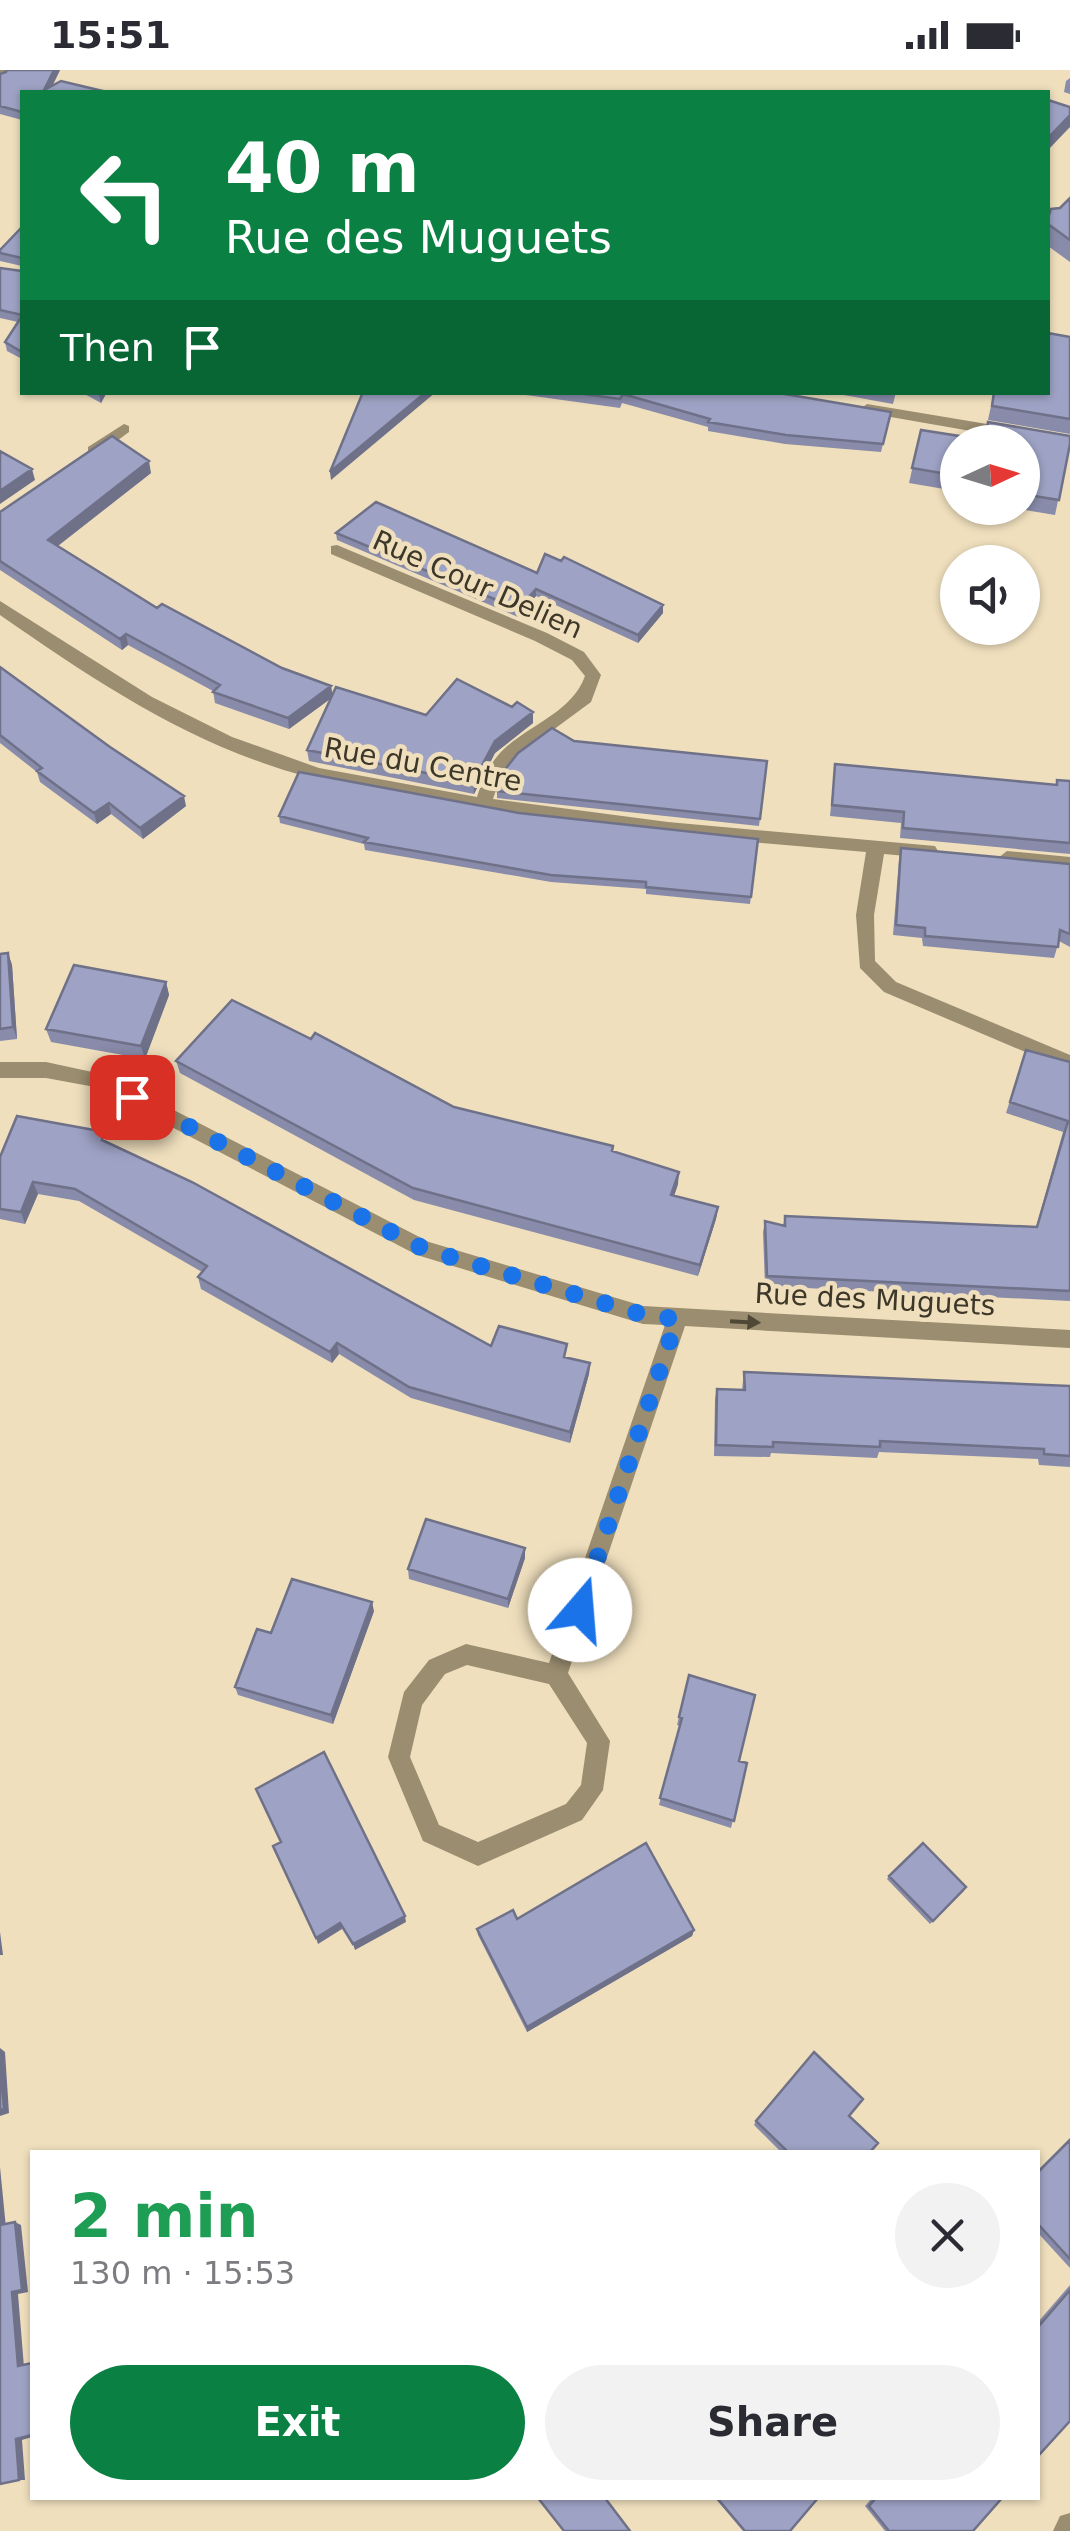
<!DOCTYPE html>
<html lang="en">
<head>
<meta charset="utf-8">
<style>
  :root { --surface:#fff; --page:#f2f2f3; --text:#2b2b33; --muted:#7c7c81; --accent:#0b8043 }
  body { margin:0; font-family:"DejaVu Sans",sans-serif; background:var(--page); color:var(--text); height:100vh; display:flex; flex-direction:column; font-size:38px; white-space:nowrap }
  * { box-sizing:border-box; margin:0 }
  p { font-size:32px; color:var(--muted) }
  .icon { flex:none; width:55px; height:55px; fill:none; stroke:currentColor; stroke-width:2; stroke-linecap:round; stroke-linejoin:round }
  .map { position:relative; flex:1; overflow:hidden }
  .side { position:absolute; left:30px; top:2080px; width:1010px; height:350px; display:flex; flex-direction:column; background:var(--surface); border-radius:0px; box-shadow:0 2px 8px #0004 }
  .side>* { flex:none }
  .banner { position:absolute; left:20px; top:20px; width:1030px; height:305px; border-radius:0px; box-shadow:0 2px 8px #0004; background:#0b8043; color:#fff; overflow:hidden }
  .needle { width:65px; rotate:86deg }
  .tools { position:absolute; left:940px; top:355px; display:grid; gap:20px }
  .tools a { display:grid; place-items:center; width:100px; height:100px; border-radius:50%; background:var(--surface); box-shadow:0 2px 8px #0004; font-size:50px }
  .pin { position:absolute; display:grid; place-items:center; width:85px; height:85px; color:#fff; margin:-42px; border-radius:20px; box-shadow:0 5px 15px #0006 }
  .me { position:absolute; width:110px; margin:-55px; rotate:18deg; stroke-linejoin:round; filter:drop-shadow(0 0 8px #0008) }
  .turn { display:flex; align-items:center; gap:35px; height:210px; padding:0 40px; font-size:45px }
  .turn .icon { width:130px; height:130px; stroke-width:2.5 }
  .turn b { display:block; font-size:70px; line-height:85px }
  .then { display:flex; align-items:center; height:95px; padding:0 40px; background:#0003; gap:20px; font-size:38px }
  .round { display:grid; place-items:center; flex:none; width:105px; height:105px; border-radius:52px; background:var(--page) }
  .head { display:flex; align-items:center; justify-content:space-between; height:170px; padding:0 40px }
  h1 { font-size:60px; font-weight:700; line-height:75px; color:#1e9e55 }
  .action { display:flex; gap:20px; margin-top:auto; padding:20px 40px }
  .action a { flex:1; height:115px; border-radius:60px; background:var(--accent); color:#fff; font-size:40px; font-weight:700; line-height:115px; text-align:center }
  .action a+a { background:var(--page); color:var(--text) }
  .status { display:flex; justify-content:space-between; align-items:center; height:70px; padding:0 50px; background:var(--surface); direction:ltr }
  .status svg { height:28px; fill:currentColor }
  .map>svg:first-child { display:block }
</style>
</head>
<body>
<div class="status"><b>15:51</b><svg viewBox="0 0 49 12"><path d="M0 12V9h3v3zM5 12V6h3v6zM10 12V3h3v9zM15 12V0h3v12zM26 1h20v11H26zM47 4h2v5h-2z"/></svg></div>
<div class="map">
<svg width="1070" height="2461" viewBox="0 0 1070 2461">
  <rect width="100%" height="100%" fill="#efdfbd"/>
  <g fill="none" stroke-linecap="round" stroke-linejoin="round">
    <path fill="#9a8d70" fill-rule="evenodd" d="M0 0H10L5 9 0 10Z
      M867 334 1011 358 1019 363 1011 368 862 342 860 339Z
      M124 354 129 356V362L98 385H88V377Z
      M337 475 547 563 584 582 601 605 591 632 515 688 500 708 493 729 668 752 935 776 938 781 929 788 884 784 874 845 875 891 896 912 1070 985V1001L884 922 860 898 856 845 866 782C721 770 574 757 432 731 375 721 318 713 263 693 168 660 82 602 0 545V531L152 627 232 667 319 698 477 727C483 709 490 692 504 679 531 654 572 642 585 606L572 590 535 571 331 484V476Z
      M1007 781 1070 787V801L1001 793 998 788Z
      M0 992H46L106 1005 429 1172 643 1236 1070 1260V1278L685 1256 568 1603 610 1671 603 1720 582 1750 478 1796 423 1771 388 1687 404 1622 429 1590 466 1574 549 1593 665 1255 643 1254 417 1185 95 1017 46 1008H0ZM467 1595 549 1614 587 1673 581 1715 566 1734 478 1772 439 1755 410 1687 422 1635 445 1604Z
      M1070 2443V2461H1053L1060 2446Z"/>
  </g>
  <path fill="#888ba9" d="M7 0H60L53 15 107 22H22V50L0 44V4L6 2Z
    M1070 8V24L1064 22 1066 11Z
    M1070 128V192L1048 176V148Z
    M22 157V196L0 191V180Z
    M0 198 22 201V199V289L7 281 5 272 18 252 0 248Z
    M1070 267V364L988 350 994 322Z
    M81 322H107L101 333Z
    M504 322H773L891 342 881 382 785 374 708 361V357L622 333 620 338Z
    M827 322H896L893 334Z
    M988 352 1070 366V374L1055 445 1013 438H1022V372H958V428L950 426V420L909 413 921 360 984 370Z
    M151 403 58 476 157 538 282 598 331 616 332 625 426 645 533 653 495 683 474 724 309 691 307 680 331 628 289 659 215 633 213 621 128 575 122 580 0 500V442Z
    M336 463 537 503 663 535V543L638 573 536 526 518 547 337 470Z
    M0 597 186 736 143 769 111 744 97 754 40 712 37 702 0 673Z
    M574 671 767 691 759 756 497 728V721Z
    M835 694 1056 715 1057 710 1070 711V784L900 768 901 753 830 746Z
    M519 743 758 769 750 834 646 824V819L551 812 365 780 364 774 280 753 279 746Z
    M901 778 1070 794V877L1059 871 1054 888 923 876 922 868 893 865 899 789Z
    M8 883 12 895 17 969 0 971V884Z
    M166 912 169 925 145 989 51 972 46 959Z
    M1026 980 1070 992V1231L765 1216 763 1162 765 1151 783 1156 785 1146 1036 1157 1063 1062 1006 1043Z
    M176 991 613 1076V1081L678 1114 674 1126 718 1137 716 1149 698 1206 414 1130 180 1003Z
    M108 1073 491 1276 590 1293 589 1304 570 1373 411 1328 339 1284 332 1293 201 1219 198 1207 202 1202 79 1131 38 1124 25 1154 0 1149V1087Z
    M744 1302 1070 1316V1397L1039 1395 1038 1389 879 1382 877 1388 771 1383 770 1387 714 1386 715 1329 717 1319 742 1320Z
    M525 1478V1488L508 1538 409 1509 408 1499Z
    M374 1541 333 1654 238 1625 235 1617 271 1563Z
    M689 1605 739 1691 747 1693 731 1758 659 1735 680 1656 677 1655Z
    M889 1806 964 1821 930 1854 887 1809Z
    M517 1849 694 1860 692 1866 527 1962 478 1865 477 1859Z
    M849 2046 870 2082H781L754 2055 756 2051Z
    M1070 2068V2198L1038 2163V2100Z
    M1070 2215V2351L1038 2386V2252Z
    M715 2428H818L790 2461H743Z
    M872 2428H1002L973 2461H885L865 2436Z"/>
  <path fill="#6f7189" d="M54 0H60L49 22 44 20Z
    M1070 45V57L1048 80V68Z
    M100 322H107L101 333 99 325Z
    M426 322H436L331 410 330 402Z
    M149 391 151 403 51 481 48 470Z
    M32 399 35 410 0 434V421Z
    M536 519V526L518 547V539Z
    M663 535V543L638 573V565Z
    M126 564 128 575 122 580 120 569Z
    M331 616 333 627 289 659 288 648Z
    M533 642V653L495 683 474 724 473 712 495 671Z
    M184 726 186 736 143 769 140 758Z
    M109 733 111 744 97 754 94 743Z
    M8 883 12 895 17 969 13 957Z
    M166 912 169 925 145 989 141 976Z
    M679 1102 678 1114 670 1138 671 1125Z
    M33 1112 38 1124 25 1154 21 1142Z
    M718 1137 716 1149 698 1206 700 1195Z
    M337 1273 339 1284 332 1293 330 1282Z
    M590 1293 589 1304 570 1373V1362Z
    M525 1478V1488L508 1538V1529Z
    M372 1532 374 1541 333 1654 331 1645Z
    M405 1846 406 1852 355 1880 353 1874Z
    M340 1853 342 1859 318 1874 316 1868Z
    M694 1860 692 1866 527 1962V1957Z
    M0 1862 3 1885H0Z
    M0 1978 5 1982 9 2043 0 2046Z
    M0 2097 6 2158 0 2155Z
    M15 2152 21 2155 28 2222 18 2224 24 2297 18 2296 12 2222Z
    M32 2365V2367L22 2370 25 2410H19L16 2369Z"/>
  <path fill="#9ea2c4" stroke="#6f7189" stroke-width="2.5" d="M7 0H54L44 20 61 11 107 22H22V42L0 36V4L6 2Z
    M1048 30 1070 37V45L1048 68Z
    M1070 128V170L1048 154V148L1051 139 1060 138Z
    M22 157V188L0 183V180Z
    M0 198 22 201V199V245L0 240Z
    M22 246V282L5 272Z
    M1048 263 1070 267V349L992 336 994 322H1048Z
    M363 322H426L330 402Z
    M569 322H773L891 342 883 374 786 365 708 352 710 349 623 324 620 329Z
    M988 352 1070 366V374L1059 430 1022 424V372H958V412L953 411V405L912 398 921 360 985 370Z
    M112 366 149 391 48 470 157 538 162 534 282 598 331 616 288 648 213 622 220 615 126 564 120 569 0 491V442Z
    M0 381 32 399 0 421Z
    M376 432 537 503 545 484 561 491 564 487 663 535 638 565 536 519 518 539 336 463Z
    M0 597 110 677 184 726 140 758 109 733 94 743 37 701 42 698 0 665Z
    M457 609 512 637 517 632 533 642 495 671 473 712 307 680 336 617 426 645Z
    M552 658 574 671 767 691 760 749 497 721 503 702 518 683Z
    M835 694 1057 715V710L1070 711V773L903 758 904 742 832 735Z
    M299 702 519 743 758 769 751 827 646 817V812L551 805 364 772 368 768 279 746Z
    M901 778 1070 794V864L1060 860 1058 877 925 866V858L896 855Z
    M8 883 13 957 0 959V884Z
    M74 895 166 912 141 976 46 959Z
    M232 930 311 969 315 963 454 1037 613 1076 612 1081 679 1102 671 1125 718 1137 700 1195 413 1118 176 991Z
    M1026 980 1070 992V1221L767 1206 765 1151 785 1156V1146L1037 1157 1068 1051 1010 1032Z
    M17 1046 105 1062 102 1070 192 1112 491 1276 499 1256 567 1274 564 1287 590 1293 570 1362 409 1317 337 1273 330 1282 198 1207 207 1196 75 1119 33 1112 21 1142 0 1139V1087Z
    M744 1302 1070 1316V1386L1044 1384V1379L880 1371V1377L773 1372V1377L716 1375 717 1319 745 1320Z
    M426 1449 525 1478 508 1529 408 1499Z
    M292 1509 372 1532 331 1645 235 1617 257 1559 271 1563Z
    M689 1605 755 1625 739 1691 747 1693 734 1751 660 1728 682 1648 679 1647Z
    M324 1682 405 1846 353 1874 340 1853 316 1868 273 1776 281 1772 256 1719Z
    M646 1773 694 1860 527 1957 477 1859 513 1840 517 1849Z
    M923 1773 966 1817 933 1851 889 1806Z
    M814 1982 863 2029 849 2046 878 2073 870 2082H788L756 2051Z
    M0 1991 4 2039 0 2040Z
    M1070 2070V2189L1038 2154V2102Z
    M15 2152 22 2220 12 2222 18 2296 32 2293V2365L16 2369 19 2410 0 2414V2155Z
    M1070 2220V2351L1038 2386V2257Z
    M538 2428H605L630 2461H564Z
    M717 2428H818L790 2461H745Z
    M876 2428H1002L973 2461H889L869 2436Z"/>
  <defs><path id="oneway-solid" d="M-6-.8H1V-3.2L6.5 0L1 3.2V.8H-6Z" transform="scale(2.5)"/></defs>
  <use fill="#504837" href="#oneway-solid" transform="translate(745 1252) rotate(3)"/>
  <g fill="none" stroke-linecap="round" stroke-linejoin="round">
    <path stroke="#1a73e8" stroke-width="18" stroke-dasharray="0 32.4" d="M132 1027 424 1179 644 1245 677 1249 580 1540"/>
  </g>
  <g text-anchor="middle" stroke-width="9" stroke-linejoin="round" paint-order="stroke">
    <g font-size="28" fill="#3d3729" stroke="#efdfbd">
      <text transform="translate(478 514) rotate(24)" y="10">Rue Cour Delien</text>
      <text transform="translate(423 694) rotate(10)" y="10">Rue du Centre</text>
      <text transform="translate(875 1229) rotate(3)" y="10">Rue des Muguets</text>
    </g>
  </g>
</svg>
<div class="tools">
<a><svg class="needle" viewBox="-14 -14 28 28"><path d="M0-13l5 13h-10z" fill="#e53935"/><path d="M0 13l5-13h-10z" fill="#7c7c81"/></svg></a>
<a><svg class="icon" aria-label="sound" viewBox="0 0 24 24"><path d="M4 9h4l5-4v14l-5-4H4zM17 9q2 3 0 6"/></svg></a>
</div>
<div class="pin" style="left:132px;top:1027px;background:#d93025"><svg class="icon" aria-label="arrive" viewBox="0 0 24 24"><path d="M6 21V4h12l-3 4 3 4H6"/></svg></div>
<svg class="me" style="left:580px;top:1540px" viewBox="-20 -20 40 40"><circle r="19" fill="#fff"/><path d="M0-13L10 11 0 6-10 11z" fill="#1a73e8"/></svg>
<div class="banner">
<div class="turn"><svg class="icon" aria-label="left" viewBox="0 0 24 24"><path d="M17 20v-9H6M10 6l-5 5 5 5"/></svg><div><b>40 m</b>Rue des Muguets</div></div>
<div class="then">Then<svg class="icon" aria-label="arrive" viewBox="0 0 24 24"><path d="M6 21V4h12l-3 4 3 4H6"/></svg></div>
</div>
<section class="side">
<div class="head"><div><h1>2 min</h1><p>130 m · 15:53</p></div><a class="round"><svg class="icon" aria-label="close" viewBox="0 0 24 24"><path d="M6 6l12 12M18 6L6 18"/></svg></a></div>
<div class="action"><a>Exit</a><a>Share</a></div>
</section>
</div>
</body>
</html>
